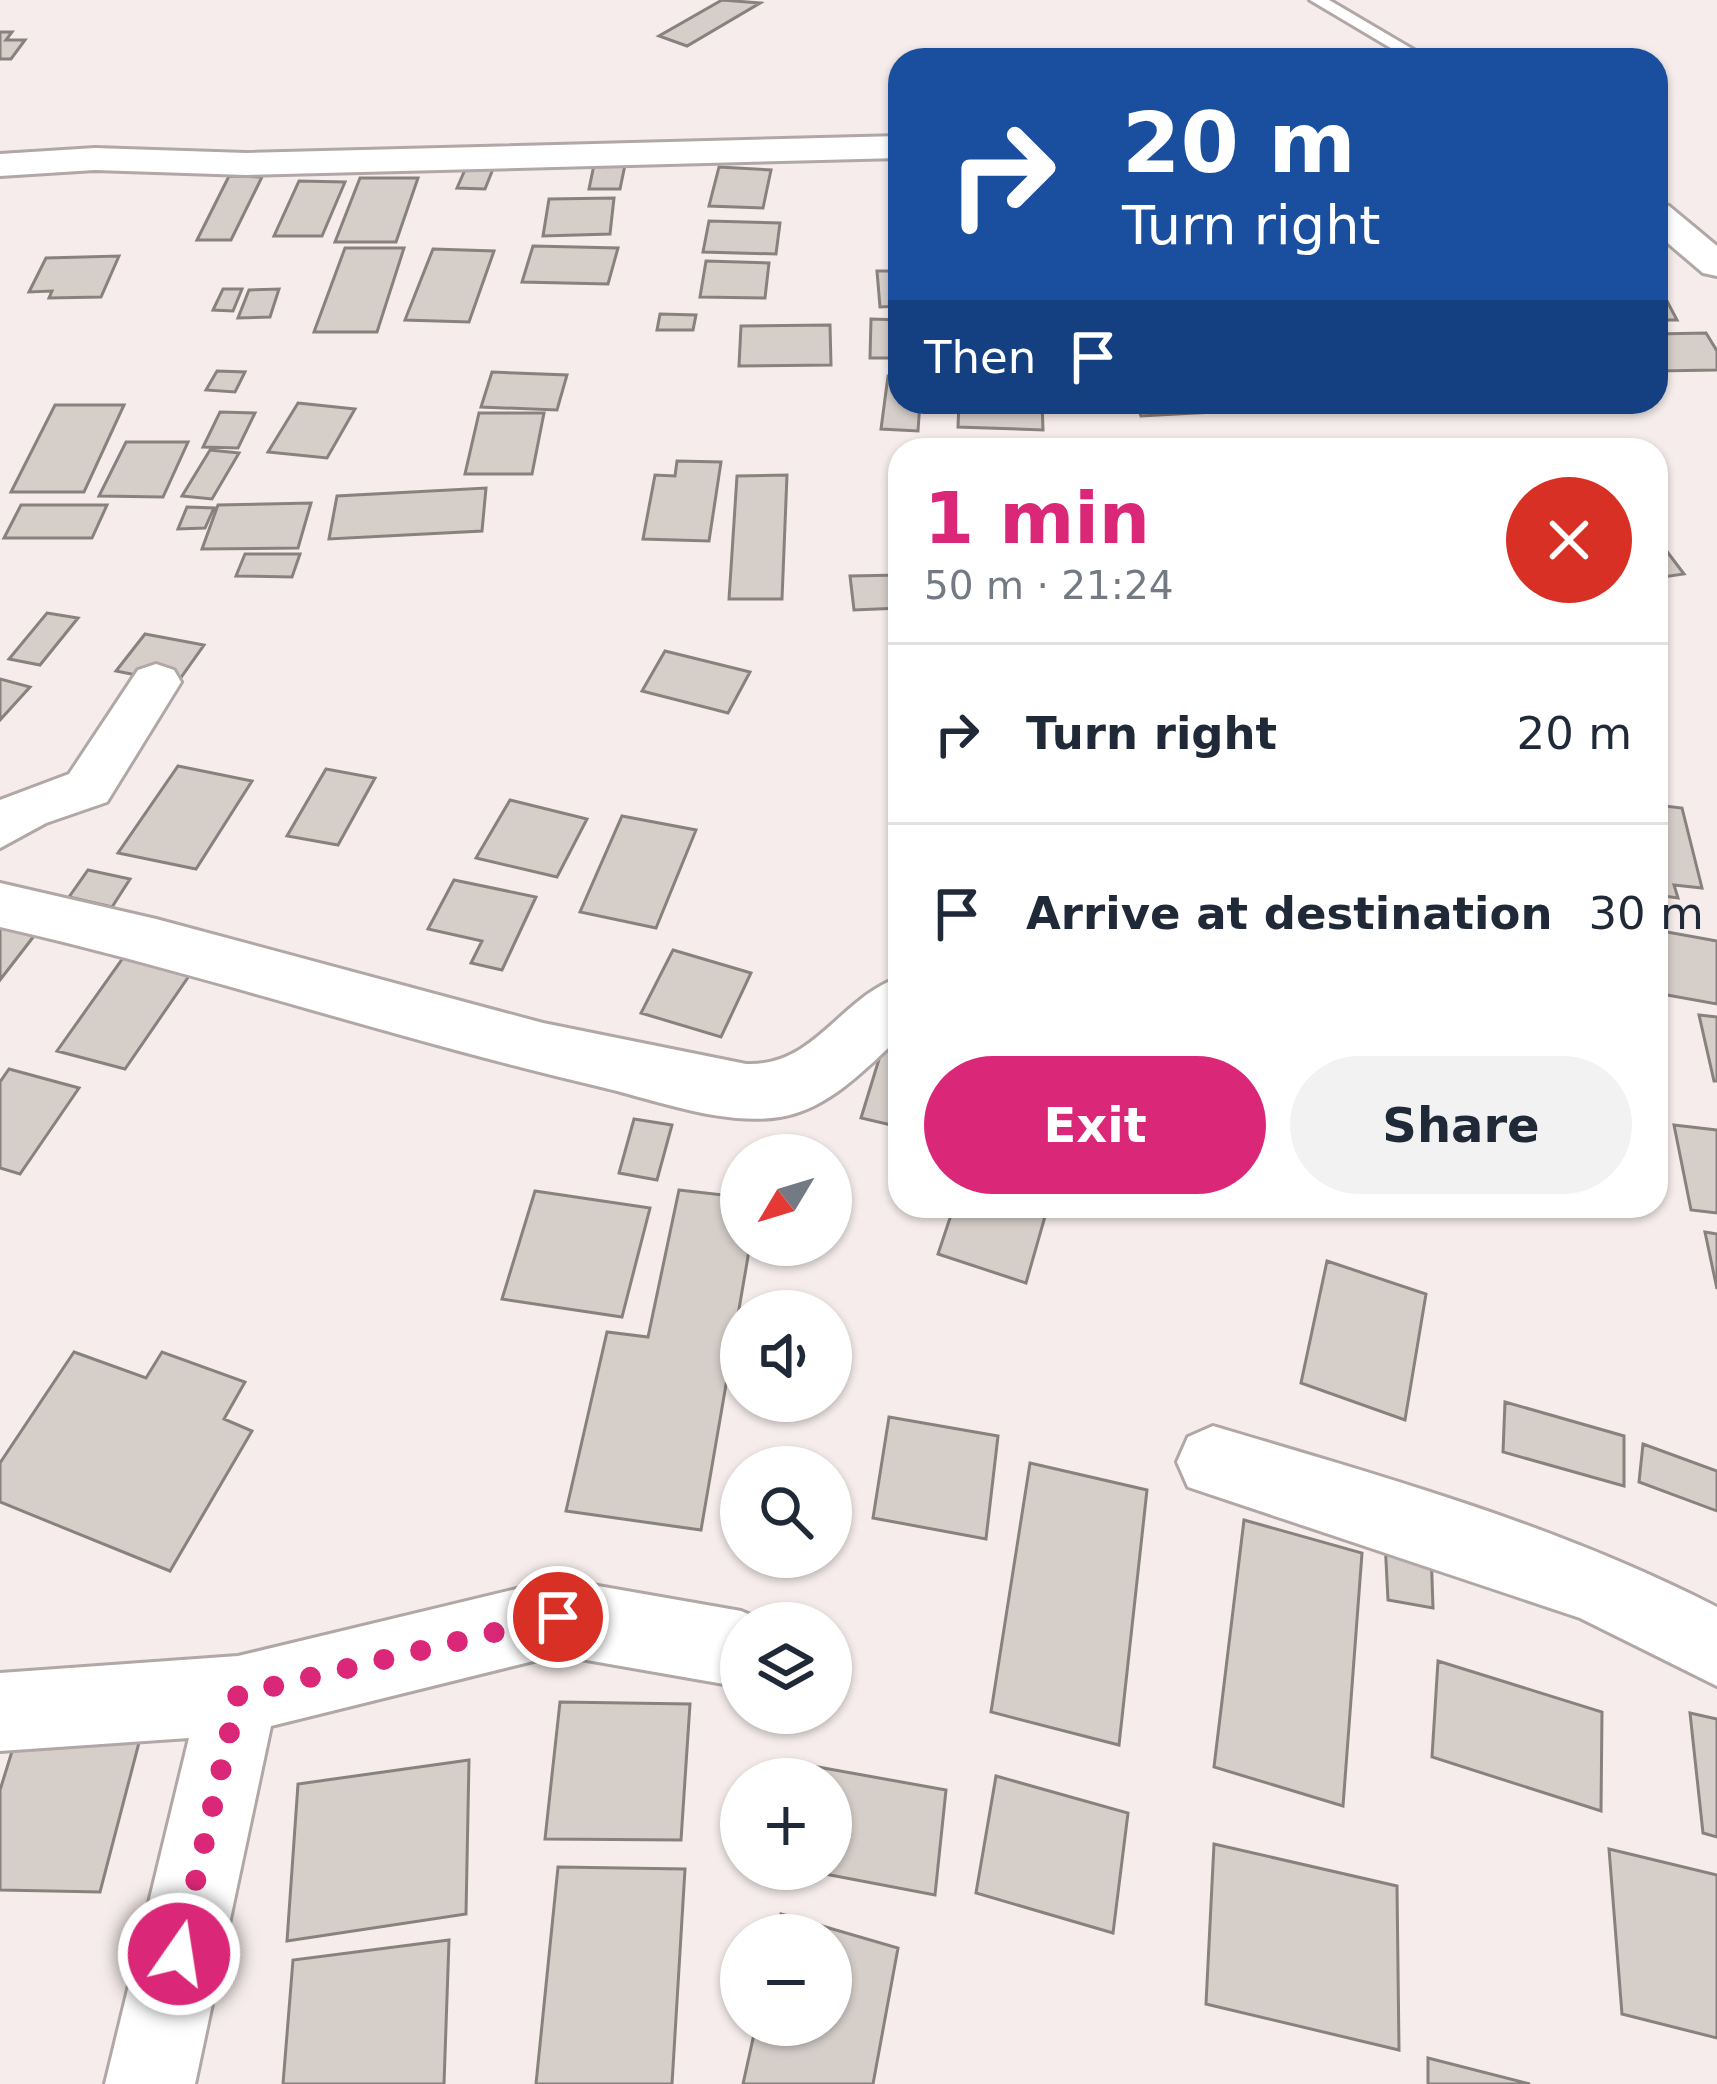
<!DOCTYPE html>
<html lang="en">
<head>
<meta charset="utf-8">
<style>
  :root { --surface:#fff; --page:#f2f2f3; --text:#1f2937; --muted:#747a83; --line:#e0e1e3; --accent:#db2777 }
  body { margin:0; font-family:"DejaVu Sans",sans-serif; background:var(--page); color:var(--text); height:100vh; display:flex; flex-direction:column; font-size:45px; white-space:nowrap }
  * { box-sizing:border-box; margin:0 }
  p { font-size:39px; color:var(--muted) }
  .icon { flex:none; width:66px; height:66px; fill:none; stroke:currentColor; stroke-width:2; stroke-linecap:round; stroke-linejoin:round }
  .map { position:relative; flex:1; overflow:hidden }
  .panel { position:absolute; left:888px; top:438px; width:780px; height:780px; display:flex; flex-direction:column; background:var(--surface); border-radius:36px; box-shadow:0 3px 9px #0004 }
  .panel>* { flex:none }
  .hud { position:absolute; left:888px; top:48px; width:780px; height:366px; border-radius:36px; box-shadow:0 3px 9px #0004; background:#1a4fa0; color:#fff; overflow:hidden }
  .needle { width:78px; rotate:232deg }
  .buttons { position:absolute; left:720px; top:1134px; display:grid; gap:24px }
  .buttons a { display:grid; place-items:center; width:132px; height:132px; border-radius:50%; background:var(--surface); box-shadow:0 3px 9px #0004; font-size:60px }
  .pin { position:absolute; display:grid; place-items:center; width:102px; height:102px; color:#fff; margin:-51px; border:6px solid #fff; border-radius:50%; box-shadow:0 3px 12px #0007 }
  .me { position:absolute; width:132px; margin:-66px; rotate:13deg; stroke-linejoin:round; filter:drop-shadow(0 0 9px #0008) }
  .turn { display:flex; align-items:center; gap:42px; height:252px; padding:0 36px; font-size:54px }
  .turn .icon { width:156px; height:156px; stroke-width:2.5 }
  .turn b { display:block; font-size:84px; line-height:102px }
  .then { display:flex; align-items:center; height:114px; padding:0 36px; background:#0003; gap:24px; font-size:45px }
  .round { display:grid; place-items:center; flex:none; width:126px; height:126px; border-radius:63px; background:var(--page) }
  .overview { display:flex; align-items:center; justify-content:space-between; height:204px; padding:0 36px }
  h1 { font-size:72px; font-weight:700; line-height:90px; color:var(--accent) }
  .action { display:flex; gap:24px; margin-top:auto; padding:24px 36px }
  .action a { flex:1; height:138px; border-radius:72px; background:var(--accent); color:#fff; font-size:48px; font-weight:700; line-height:138px; text-align:center }
  .action a+a { background:var(--page); color:var(--text) }
  ul { padding:0; list-style:none }
  li { display:flex; align-items:center; gap:36px; height:180px; padding:0 36px; border-top:3px solid var(--line) }
  li div { flex:1 }
  li b { display:block; font-size:45px }
  li em { font-style:normal }
  .map>svg:first-child { display:block }
</style>
</head>
<body>
<div class="map">
<svg width="1717" height="2084" viewBox="0 0 1717 2084">
  <rect width="100%" height="100%" fill="#f5eceb"/>
  <path fill="#d5cec9" stroke="#88827e" stroke-width="3" d="M722 0 760 3 687 46 659 36Z
    M0 32H12L6 40H25L11 59H0Z
    M595 160H626L620 189H589Z
    M468 163 495 164 485 189 457 188Z
    M719 167 771 170 763 208 709 206Z
    M229 176 262 177 231 240H197Z
    M360 178H418L396 242H335Z
    M299 181 345 182 322 236H274Z
    M614 198 610 234 543 236 549 199Z
    M709 221 780 223 776 254 703 252Z
    M533 246 618 248 608 284 522 282Z
    M345 248H404L377 332H314Z
    M433 249 494 251 469 322 405 320Z
    M119 256 101 297 49 298 52 291 29 292 46 258Z
    M706 261 769 263 765 298 700 297Z
    M877 271H900V306L880 307Z
    M1656 284H1658L1677 320H1656Z
    M223 289H242L233 311 213 310Z
    M279 289 270 317 238 318 249 290Z
    M660 314 696 315 693 330H657Z
    M871 319 900 320V358H870Z
    M830 325 831 365 739 366 741 326Z
    M1706 333 1717 351V370L1656 371V334Z
    M217 371 245 372 235 392 206 390Z
    M492 372 567 375 557 410 481 407Z
    M888 376H900V402H920L918 431 881 429Z
    M959 402H1042L1043 430 958 427Z
    M1136 402H1227L1231 411 1141 416Z
    M298 403 355 409 327 458 268 452Z
    M55 405H124L84 492H11Z
    M220 412 255 413 238 448 203 447Z
    M479 413H544L532 474H465Z
    M126 442H188L163 497 99 496Z
    M210 450 239 453 212 499 182 496Z
    M677 461 721 462 709 541 643 539 655 475 675 476Z
    M787 475 782 599H729L737 476Z
    M486 488 482 531 329 539 337 496Z
    M311 503 298 548 202 549 218 505Z
    M21 505H107L92 538H4Z
    M187 507 214 508 205 528 178 529Z
    M1656 537 1684 574 1656 578Z
    M245 554H300L292 577 236 576Z
    M900 575V608L854 610 850 576Z
    M47 613 78 618 40 665 9 659Z
    M145 634 204 645 177 683 116 671Z
    M665 651 750 672 728 713 642 691Z
    M0 679 30 687 0 720Z
    M178 766 252 781 196 869 118 853Z
    M326 769 375 778 338 845 287 836Z
    M510 800 587 819 557 877 476 858Z
    M1656 805 1682 808 1702 888 1674 885 1678 898 1656 895Z
    M622 816 696 830 656 928 580 912Z
    M88 870 130 879 112 907 69 897Z
    M454 880 536 897 502 970 471 963 482 941 428 929Z
    M0 927 34 936 0 980Z
    M1656 930 1717 941V1004L1656 993Z
    M673 950 751 973 721 1037 641 1013Z
    M123 958 189 976 125 1069 57 1051Z
    M1699 1015 1717 1017V1081H1714Z
    M887 1033 900 1036V1127L861 1118Z
    M9 1069 79 1088 20 1174 0 1168V1082Z
    M634 1119 672 1125 657 1180 619 1173Z
    M1674 1125 1717 1130V1213L1691 1210Z
    M679 1190 741 1197V1245H750L701 1530 566 1511 607 1332 648 1337Z
    M535 1191 650 1208 622 1317 502 1299Z
    M954 1206H1048L1026 1283 938 1254Z
    M1705 1232 1717 1234V1289Z
    M1327 1261 1426 1294 1405 1420 1301 1383Z
    M74 1352 146 1378 162 1352 245 1382 224 1419 252 1431 170 1571 0 1502V1463Z
    M1505 1402 1624 1436V1486L1503 1452Z
    M889 1417 998 1436 986 1539 873 1518Z
    M1643 1444 1717 1471V1511L1639 1482Z
    M1030 1463 1147 1490 1119 1745 991 1712Z
    M1244 1520 1362 1553 1343 1806 1214 1767Z
    M1385 1541 1431 1549 1433 1608 1388 1600Z
    M1438 1661 1602 1712 1601 1811 1432 1757Z
    M560 1702 690 1704 681 1840 545 1839Z
    M1690 1713 1717 1719V1837L1703 1833Z
    M18 1732 141 1735 100 1892 0 1890V1790Z
    M469 1760 466 1914 287 1941 298 1784Z
    M818 1767 946 1790 935 1895 804 1870 831 1869V1779H817Z
    M996 1776 1128 1813 1113 1933 976 1893Z
    M1214 1844 1397 1886 1399 2050 1206 2004Z
    M1609 1849 1717 1875V2038L1622 2014Z
    M558 1867 685 1869 672 2084H536Z
    M781 1914 898 1948 873 2084H743L756 2025H831V1935H776Z
    M449 1940 444 2084H283L293 1960Z
    M1428 2058 1530 2084H1428Z"/>
  <g fill="none" stroke-linecap="round" stroke-linejoin="round">
    <defs>
      <path id="service" d="M1310 0H1329L1431 60H1411Z"/>
      <path id="minor" d="M900 136V158L246 175 95 170 0 176V154L95 148 246 153Z
        M1656 203 1669 206 1717 246V276L1703 273 1656 233Z
        M156 664 174 670 181 682 107 802 46 823 0 848V800L69 774 138 670Z
        M0 883 156 919 543 1023 746 1064C815 1067 839 998 900 977V1037C865 1069 829 1109 780 1117 723 1126 656 1100 601 1087 399 1040 202 973 0 927Z
        M1213 1426C1387 1478 1555 1524 1717 1607V1686L1580 1618 1188 1487 1177 1462 1188 1437Z
        M558 1579 741 1611 769 1623H741V1687L558 1655 271 1726 195 2084H105L189 1738 0 1751V1673L238 1656Z"/>
    </defs>
    <use href="#service" stroke="#b0a7a6" stroke-width="6"/>
    <use href="#minor" stroke="#b0a7a6" stroke-width="6"/>
    <use href="#service" fill="#fff" fill-rule="evenodd"/>
    <use href="#minor" fill="#fff" fill-rule="evenodd"/>
  </g>
  <g fill="none" stroke-linecap="round" stroke-linejoin="round">
    <path stroke="#db2777" stroke-width="21" stroke-dasharray="0 37.8" d="M179 1954 238 1695 558 1617"/>
  </g>
</svg>
<div class="buttons">
<a><svg class="needle" viewBox="-14 -14 28 28"><path d="M0-13l5 13h-10z" fill="#e53935"/><path d="M0 13l5-13h-10z" fill="#747a83"/></svg></a>
<a><svg class="icon" aria-label="sound" viewBox="0 0 24 24"><path d="M4 9h4l5-4v14l-5-4H4zM17 9q2 3 0 6"/></svg></a>
<a><svg class="icon" aria-label="search" viewBox="0 0 24 24"><circle cx="10" cy="10" r="6"/><path d="M15 15l6 6"/></svg></a>
<a><svg class="icon" aria-label="layers" viewBox="0 0 24 24"><path d="M12 4l9 5-9 5-9-5zM3 14l9 5 9-5"/></svg></a>
<a>+</a>
<a>−</a>
</div>
<div class="pin" style="left:558px;top:1617px;background:#d93025"><svg class="icon" aria-label="arrive" viewBox="0 0 24 24"><path d="M6 21V4h12l-3 4 3 4H6"/></svg></div>
<svg class="me" style="left:179px;top:1954px" viewBox="-20 -20 40 40"><circle r="17" fill="#db2777" stroke="#fff" stroke-width="3"/><path d="M0-11L8 9 0 5-8 9z" fill="#fff"/></svg>
<div class="hud">
<div class="turn"><svg class="icon" aria-label="right" viewBox="0 0 24 24"><path d="M7 20v-9h11M14 6l5 5-5 5"/></svg><div><b>20 m</b>Turn right</div></div>
<div class="then">Then<svg class="icon" aria-label="arrive" viewBox="0 0 24 24"><path d="M6 21V4h12l-3 4 3 4H6"/></svg></div>
</div>
<section class="panel">
<div class="overview"><div><h1>1 min</h1><p>50 m · 21:24</p></div><a class="round" style="background:#d93025;color:#fff"><svg class="icon" aria-label="close" viewBox="0 0 24 24"><path d="M6 6l12 12M18 6L6 18"/></svg></a></div>
<ul>
<li><svg class="icon" aria-label="right" viewBox="0 0 24 24"><path d="M7 20v-9h11M14 6l5 5-5 5"/></svg><div><b>Turn right</b></div><em>20 m</em></li>
<li><svg class="icon" aria-label="arrive" viewBox="0 0 24 24"><path d="M6 21V4h12l-3 4 3 4H6"/></svg><div><b>Arrive at destination</b></div><em>30 m</em></li>
</ul>
<div class="action"><a>Exit</a><a>Share</a></div>
</section>
</div>
</body>
</html>
